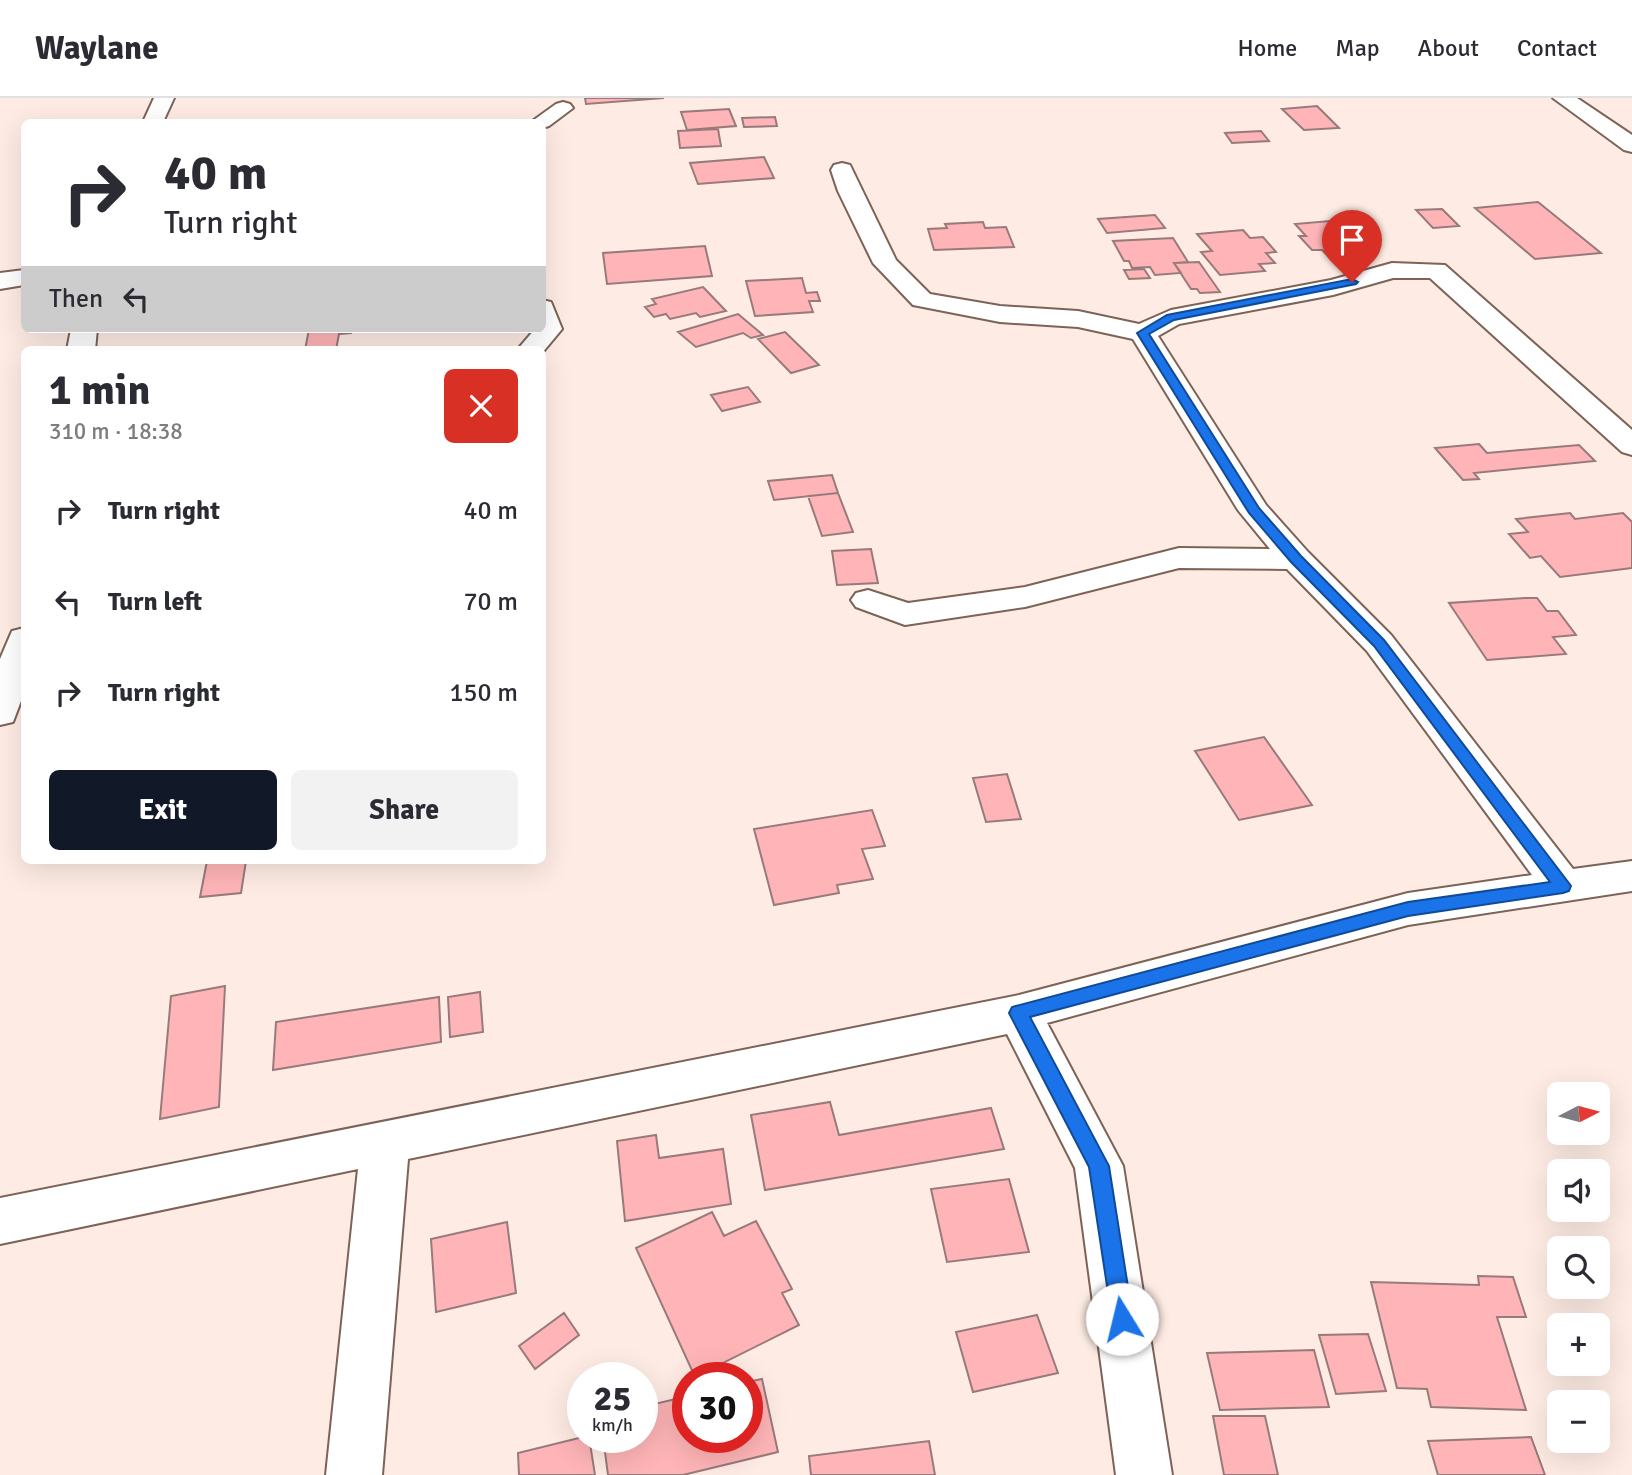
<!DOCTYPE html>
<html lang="en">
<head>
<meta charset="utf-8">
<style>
  :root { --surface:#fff; --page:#f2f2f3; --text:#2b2b33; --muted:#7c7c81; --line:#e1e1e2; --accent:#111827 }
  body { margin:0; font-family:Signika,sans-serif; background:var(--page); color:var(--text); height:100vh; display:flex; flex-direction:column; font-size:26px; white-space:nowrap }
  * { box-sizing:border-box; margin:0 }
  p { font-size:23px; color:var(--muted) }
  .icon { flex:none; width:38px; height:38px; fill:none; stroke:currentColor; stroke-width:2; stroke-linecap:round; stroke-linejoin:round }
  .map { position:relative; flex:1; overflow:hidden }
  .sheet { position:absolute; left:21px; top:248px; width:525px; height:518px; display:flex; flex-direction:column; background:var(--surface); border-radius:10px; box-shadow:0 7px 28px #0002 }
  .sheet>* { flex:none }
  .top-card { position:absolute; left:21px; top:21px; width:525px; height:214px; border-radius:10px; box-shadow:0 7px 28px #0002; background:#fff; color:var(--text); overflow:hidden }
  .needle { width:46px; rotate:84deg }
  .tools { position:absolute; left:1547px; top:984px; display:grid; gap:14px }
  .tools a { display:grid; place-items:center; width:63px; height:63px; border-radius:10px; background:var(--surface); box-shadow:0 7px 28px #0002; font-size:35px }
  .speed { position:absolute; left:567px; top:1264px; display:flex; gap:14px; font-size:35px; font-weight:700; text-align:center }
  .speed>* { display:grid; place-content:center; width:91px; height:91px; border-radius:50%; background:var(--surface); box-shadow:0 7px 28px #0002; line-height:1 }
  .speed small { font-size:18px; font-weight:400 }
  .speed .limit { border:10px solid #d22; background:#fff; color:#111 }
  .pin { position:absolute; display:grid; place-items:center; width:60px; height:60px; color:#fff; margin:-72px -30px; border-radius:50% 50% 50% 0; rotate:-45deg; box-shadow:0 0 7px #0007 }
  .pin .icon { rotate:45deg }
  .me { position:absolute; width:77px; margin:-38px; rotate:351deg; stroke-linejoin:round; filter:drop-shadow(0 0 5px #0008) }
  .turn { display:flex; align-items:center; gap:24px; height:147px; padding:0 28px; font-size:32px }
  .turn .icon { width:91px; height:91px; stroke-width:2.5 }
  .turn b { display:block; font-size:49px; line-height:60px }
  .then { display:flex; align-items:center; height:66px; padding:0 28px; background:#0003; gap:14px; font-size:26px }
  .round { display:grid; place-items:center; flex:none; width:74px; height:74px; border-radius:10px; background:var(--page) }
  .overview { display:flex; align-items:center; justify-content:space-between; height:119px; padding:0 28px }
  h1 { font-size:42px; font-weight:800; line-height:52px }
  .button { display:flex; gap:14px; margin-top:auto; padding:14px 28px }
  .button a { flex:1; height:80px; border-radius:10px; background:var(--accent); color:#fff; font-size:28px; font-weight:800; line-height:80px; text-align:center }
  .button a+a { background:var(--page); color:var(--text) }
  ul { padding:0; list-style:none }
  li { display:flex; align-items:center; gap:21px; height:91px; padding:0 28px }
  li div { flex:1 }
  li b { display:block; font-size:26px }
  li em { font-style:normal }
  header { display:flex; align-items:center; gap:42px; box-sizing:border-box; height:98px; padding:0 35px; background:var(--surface); border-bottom:2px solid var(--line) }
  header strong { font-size:33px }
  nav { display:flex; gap:38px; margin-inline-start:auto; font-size:24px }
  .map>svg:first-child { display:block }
</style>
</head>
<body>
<header>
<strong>Waylane</strong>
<nav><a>Home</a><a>Map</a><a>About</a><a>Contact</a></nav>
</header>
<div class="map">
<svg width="1632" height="1377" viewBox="0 0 1632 1377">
  <rect width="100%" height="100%" fill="#feece4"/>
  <path fill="#ffb5b7" stroke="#987a7b" stroke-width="2" d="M585 0H664L586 6Z
    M1317 8 1339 30 1304 32 1282 11Z
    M729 11 736 28 687 32 681 14Z
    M775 19 777 28 744 29 742 20Z
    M718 31 721 48 680 50 678 33Z
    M1261 33 1269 43 1232 45 1225 35Z
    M764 59 774 80 698 86 690 65Z
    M1538 104 1601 155 1535 161 1475 110Z
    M1442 111 1459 128 1433 130 1416 112Z
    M1155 117 1165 130 1107 135 1098 121Z
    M1342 122 1354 134 1361 133 1378 150 1360 151 1368 159 1333 163 1322 152H1312L1299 138H1306L1295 126Z
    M983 124 985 130 1006 129 1014 149 934 152 928 131 947 130 945 126Z
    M1243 132 1250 140 1263 139 1276 154 1266 155 1275 165 1259 166 1265 173 1220 177 1201 154 1212 153 1197 136Z
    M1173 140 1188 164 1174 165 1181 175 1155 177 1150 169 1132 170 1129 163H1124L1113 143Z
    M705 148 712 178 607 186 603 155Z
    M1199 164 1220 194 1200 195 1197 191H1191L1174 165Z
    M1144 171 1150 180 1129 181 1124 172Z
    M802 180 806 195 817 194 820 203H809L813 214 755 218 746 183Z
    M703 189 726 213 700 219 696 215 670 221 666 216 654 219 645 209 656 206 652 201Z
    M738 216 763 237 751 240 743 235 696 249 678 234Z
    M309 231H352L351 235 339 236 336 252H305Z
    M785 234 819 267 791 275 758 241Z
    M748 289 760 304 722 313 711 297Z
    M1479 346 1487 355 1579 347 1595 363 1474 375 1479 381 1463 382 1435 350Z
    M832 377 838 395 774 402 768 383Z
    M838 395 853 434 822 438 808 398Z
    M1570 415 1575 421 1623 415 1632 424V470L1560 479 1541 458 1530 460 1509 436 1528 434 1516 421Z
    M871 451 878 485 837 487 832 453Z
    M1525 500H1537L1547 513H1558L1576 537 1553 539 1566 556 1487 562 1449 505Z
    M1264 639 1312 707 1239 722 1195 653Z
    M1007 676 1021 721 986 724 973 680Z
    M872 712 885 748 862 751 873 781 837 787 839 795 774 807 754 731Z
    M207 763H246L241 795 200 799Z
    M225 888 219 1009 160 1021 171 898Z
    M480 894 483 934 450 939 448 899Z
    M439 899 441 944 273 972 276 924Z
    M830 1004 839 1037 991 1010 1004 1051 765 1092 751 1017Z
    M656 1037 659 1060 723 1051 731 1106 625 1123 617 1043Z
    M1009 1081 1029 1154 947 1164 931 1091Z
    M712 1114 724 1138 756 1123 792 1191 782 1195 799 1227 695 1279 636 1150Z
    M507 1124 516 1195 436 1214 431 1141Z
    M1478 1178 1513 1179 1526 1219H1497L1526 1312 1431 1309 1427 1291 1397 1290 1371 1184 1479 1187Z
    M564 1215 579 1237 535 1271 519 1248Z
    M1037 1217 1058 1275 973 1294 956 1234Z
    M1368 1236 1386 1293 1336 1296 1319 1237Z
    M1314 1252 1329 1309 1220 1312 1207 1255Z
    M762 1281 778 1354 683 1377H608L603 1339H642V1309L688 1298V1339H747V1284Z
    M1213 1318H1265L1278 1377H1224Z
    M583 1339H589L595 1377H519L518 1355Z
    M1531 1339 1545 1377H1438L1428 1343Z
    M929 1343 935 1377H811L809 1358Z"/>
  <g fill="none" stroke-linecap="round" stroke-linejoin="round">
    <defs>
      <path id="minor" d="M154 0H174L163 24H143Z
        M1553 0H1577L1632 37V54L1624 52Z
        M563 4 570 6 573 10 549 28 542 30V24H531L556 6Z
        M842 65 850 67 896 162 930 196 1000 208 1078 213 1139 226 1171 212 1331 182 1392 165 1445 167 1632 332V357L1622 354 1430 180H1393L1333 197 1179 226 1158 238 1266 407 1308 454 1391 537 1573 771 1632 763V793L1408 827 1047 925 1123 1068 1172 1377H1116L1075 1070 1007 936 408 1061 382 1377H326L358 1071 0 1146V1100L1019 897 1408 795 1532 777 1367 553 1287 471 1179 470 1025 509 905 527 856 509 851 502 856 495 868 492 908 505 1025 489 1179 450 1270 451 1238 412 1133 241 1078 229 1000 224 913 207 873 165 838 93 831 72 834 67Z
        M24 172V187L0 191V175Z
        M542 202 551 204 562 231 542 255V252H517L535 231H542Z
        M71 231H97L95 252H67Z
        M24 530V595L13 624 0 627V561L12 533Z"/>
    </defs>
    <use href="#minor" stroke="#7c6356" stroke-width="4"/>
    <use href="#minor" fill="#fff" fill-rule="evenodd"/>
  </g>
  <path fill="#1a73e8" stroke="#114b97" stroke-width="2" d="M1352 181 1358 184 1356 186 1174 222 1149 236 1259 410 1301 458 1384 542 1571 788 1569 793 1563 795 1408 818 1030 919 1109 1068 1133 1221 1130 1229 1122 1232 1115 1229 1112 1221 1089 1069 1009 915 1012 909 1408 804 1550 784 1374 548 1291 464 1249 415 1137 235 1167 217Z"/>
</svg>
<div class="tools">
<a><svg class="needle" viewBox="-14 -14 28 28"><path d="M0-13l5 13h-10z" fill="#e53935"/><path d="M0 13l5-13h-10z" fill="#7c7c81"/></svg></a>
<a><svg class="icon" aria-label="sound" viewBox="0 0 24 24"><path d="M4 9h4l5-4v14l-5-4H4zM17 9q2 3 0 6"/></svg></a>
<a><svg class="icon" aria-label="search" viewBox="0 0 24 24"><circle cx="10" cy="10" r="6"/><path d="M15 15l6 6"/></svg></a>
<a>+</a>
<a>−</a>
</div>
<div class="speed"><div>25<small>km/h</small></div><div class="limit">30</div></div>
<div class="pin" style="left:1352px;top:184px;background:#d93025"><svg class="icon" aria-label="arrive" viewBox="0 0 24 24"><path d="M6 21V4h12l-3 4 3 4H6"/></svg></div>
<svg class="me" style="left:1122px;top:1221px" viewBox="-20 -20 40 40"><circle r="19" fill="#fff"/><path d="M0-13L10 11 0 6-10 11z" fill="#1a73e8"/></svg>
<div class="top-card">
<div class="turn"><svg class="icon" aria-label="right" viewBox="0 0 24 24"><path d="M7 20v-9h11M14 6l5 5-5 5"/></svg><div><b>40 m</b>Turn right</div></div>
<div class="then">Then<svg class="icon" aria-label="left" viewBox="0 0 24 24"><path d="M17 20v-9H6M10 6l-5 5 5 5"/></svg></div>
</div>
<section class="sheet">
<div class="overview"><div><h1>1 min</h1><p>310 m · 18:38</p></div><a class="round" style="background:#d93025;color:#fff"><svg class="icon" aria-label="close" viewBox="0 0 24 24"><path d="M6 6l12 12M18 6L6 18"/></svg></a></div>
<ul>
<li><svg class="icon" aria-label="right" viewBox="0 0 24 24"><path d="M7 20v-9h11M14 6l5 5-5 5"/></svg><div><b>Turn right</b></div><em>40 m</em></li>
<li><svg class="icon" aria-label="left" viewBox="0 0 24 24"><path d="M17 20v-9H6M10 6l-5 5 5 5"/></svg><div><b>Turn left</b></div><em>70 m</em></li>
<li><svg class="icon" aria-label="right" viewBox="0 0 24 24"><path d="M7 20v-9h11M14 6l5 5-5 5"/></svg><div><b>Turn right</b></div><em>150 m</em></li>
</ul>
<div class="button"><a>Exit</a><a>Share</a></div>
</section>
</div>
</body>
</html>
